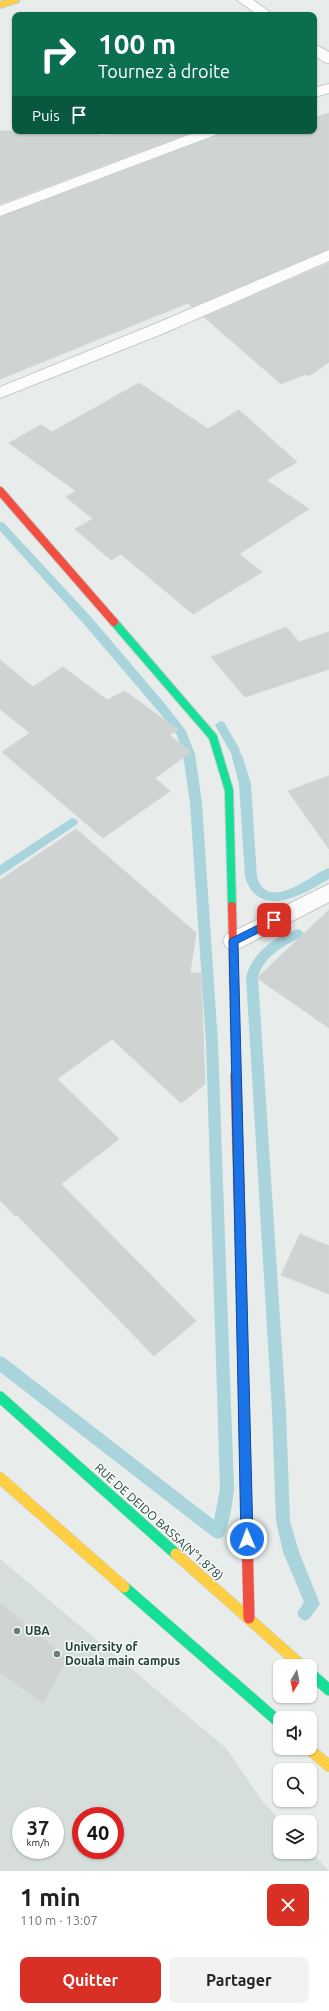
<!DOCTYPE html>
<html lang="fr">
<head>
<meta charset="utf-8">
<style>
  :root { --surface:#fff; --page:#f2f2f2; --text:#222; --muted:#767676; --accent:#d93025 }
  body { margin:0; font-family:Ubuntu,sans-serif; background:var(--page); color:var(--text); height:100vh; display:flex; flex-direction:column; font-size:15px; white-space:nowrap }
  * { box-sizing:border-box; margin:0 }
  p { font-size:13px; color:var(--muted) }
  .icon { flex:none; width:22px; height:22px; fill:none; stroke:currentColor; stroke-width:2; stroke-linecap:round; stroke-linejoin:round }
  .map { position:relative; height:1871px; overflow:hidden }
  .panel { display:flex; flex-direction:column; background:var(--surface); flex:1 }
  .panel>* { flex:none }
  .banner { position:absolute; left:12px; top:12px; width:305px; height:122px; border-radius:8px; box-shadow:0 1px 3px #0004; background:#0b6e4f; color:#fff; overflow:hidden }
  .needle { width:26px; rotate:190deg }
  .buttons { position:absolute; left:273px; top:1659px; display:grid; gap:8px }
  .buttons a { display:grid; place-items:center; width:44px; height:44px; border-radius:8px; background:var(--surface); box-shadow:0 1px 3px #0004; font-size:20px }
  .speed { position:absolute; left:12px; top:1807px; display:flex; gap:8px; font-size:20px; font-weight:700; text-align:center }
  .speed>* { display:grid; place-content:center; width:52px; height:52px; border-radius:50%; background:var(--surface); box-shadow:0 1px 3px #0004; line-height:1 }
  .speed small { font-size:10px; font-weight:400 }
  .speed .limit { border:6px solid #d22; background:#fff; color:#111 }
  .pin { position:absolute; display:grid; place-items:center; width:34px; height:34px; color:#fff; margin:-17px; border-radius:8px; box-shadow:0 2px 6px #0006 }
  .me { position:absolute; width:44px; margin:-22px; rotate:359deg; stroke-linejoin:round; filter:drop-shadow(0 0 3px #0008) }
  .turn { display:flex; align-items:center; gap:14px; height:84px; padding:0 20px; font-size:18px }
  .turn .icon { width:52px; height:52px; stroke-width:2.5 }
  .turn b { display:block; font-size:28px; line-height:34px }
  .then { display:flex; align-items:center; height:38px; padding:0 20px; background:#0003; gap:8px; font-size:15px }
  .round { display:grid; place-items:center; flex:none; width:42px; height:42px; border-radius:8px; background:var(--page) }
  .head { display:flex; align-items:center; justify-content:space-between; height:68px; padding:0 20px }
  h1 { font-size:24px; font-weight:700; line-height:30px }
  .cta { display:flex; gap:8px; margin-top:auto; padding:8px 20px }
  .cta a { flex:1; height:46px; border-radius:8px; background:var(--accent); color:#fff; font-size:16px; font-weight:700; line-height:46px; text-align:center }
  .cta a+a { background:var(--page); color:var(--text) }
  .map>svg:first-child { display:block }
</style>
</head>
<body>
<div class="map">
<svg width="329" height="1871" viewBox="0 0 329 1871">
  <rect width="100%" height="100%" fill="#e8edeb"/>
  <path fill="#d6dedb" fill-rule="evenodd" d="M0 1559 226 1748 263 1802 282 1822H280V1852H310V1850L329 1871H0ZM21 1816H55V1850H21ZM81 1816H115V1850H81Z"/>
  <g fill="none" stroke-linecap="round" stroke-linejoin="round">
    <path fill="#a9d4db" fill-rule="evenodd" d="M0 522 4 523 91 617 166 705 186 731 195 754 202 803 218 1043 234 1489C232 1506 230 1522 223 1537L218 1539 213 1537 0 1372V1356L5 1358 214 1520 220 1489 206 1043 190 803 183 754 177 735 158 711 83 623 0 531Z
      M220 721 224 722 240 750 239 752 242 755 251 784 257 877C269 914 311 874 329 868V879C304 894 259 921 245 877L239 784 231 753 215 725Z
      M72 818 76 819 78 822 76 825 0 876V865Z
      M298 929 302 931 304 934 302 937C283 946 264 956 258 977L286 1411 290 1521 299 1552 320 1604 310 1618 305 1621 300 1618 297 1613 304 1602 283 1552 276 1521 272 1411 246 977C253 952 274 937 298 929Z"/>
  </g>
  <path fill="#cfd4d2" stroke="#d1d6d4" d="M329 113V249L192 307 188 303 0 379V217L219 135 221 131H314V118Z
    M0 131H96L103 136 116 131H195L0 204Z
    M329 263V362L309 376 306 374 281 384 204 317Z
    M139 383 208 429 239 410 297 462 266 480 309 509 239 554 262 572 193 614 121 554 111 560 75 529 93 519 66 497 76 491 9 443 41 425 52 432Z
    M286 627 299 642 329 632V669L245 697 211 657Z
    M0 660 33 687 63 667 107 700 125 691 178 730 169 735 191 752 155 778 170 791 103 838 2 752 30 733 0 709Z
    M329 776V849L288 791Z
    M76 829 196 933 190 973H201L205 1084 181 1103 112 1039 57 1079 119 1139 61 1184 196 1321 154 1356 17 1215 15 1216 0 1200V880Z
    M329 910V1028L257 978Z
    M300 1234 329 1246V1294L281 1275Z
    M0 1603 67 1658 43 1703 0 1672Z"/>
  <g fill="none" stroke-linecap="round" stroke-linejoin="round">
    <defs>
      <path id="street" d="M237 0H253L274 15H258Z
        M314 44 329 52V63L324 62 314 55Z
        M329 84V93L314 97V88Z
        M199 131H220L218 134 0 216V206Z
        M329 250V261L162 334 0 398V387L150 326Z
        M329 884V902L242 947 234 950 226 947 223 941 226 935Z"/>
      <path id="fast-far1" d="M114 622 213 737 229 790 232 906"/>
      <path id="fast" d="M240 1227 244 1405
        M0 1397 176 1554
        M124 1587 280 1723
        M310 1673 329 1690"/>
      <path id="slow-far1" d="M0 5 16 0"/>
      <path id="slow" d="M0 1478 124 1587
        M176 1554 302 1666
        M308 1748 329 1766"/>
      <path id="jam-far1" d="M0 491 114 622
        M232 906 236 1076"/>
      <path id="jam" d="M236 1075 240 1227
        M244 1405 249 1618"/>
    </defs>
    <use href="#street" stroke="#c5cac8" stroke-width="2"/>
    <use href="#fast-far1" stroke="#c3cbc8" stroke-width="10"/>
    <use href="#fast" stroke="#c3cbc8" stroke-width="12"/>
    <use href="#slow-far1" stroke="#c3cbc8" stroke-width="8"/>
    <use href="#slow" stroke="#c3cbc8" stroke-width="12"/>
    <use href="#jam-far1" stroke="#c3cbc8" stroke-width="10"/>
    <use href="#jam" stroke="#c3cbc8" stroke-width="12"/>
    <use href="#street" fill="#fcfcfc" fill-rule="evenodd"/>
    <use href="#fast-far1" stroke="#16e098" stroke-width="8"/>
    <use href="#fast" stroke="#16e098" stroke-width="11"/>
    <use href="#slow-far1" stroke="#ffcf43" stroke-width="6"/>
    <use href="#slow" stroke="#ffcf43" stroke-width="11"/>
    <use href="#jam-far1" stroke="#f24e42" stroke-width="8"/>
    <use href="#jam" stroke="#f24e42" stroke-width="11"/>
  </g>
  <path fill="#1a73e8" stroke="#114b97" d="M274 917 279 920 278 923 238 943 253 1539 251 1543 247 1545 243 1543 241 1539 229 941 230 939Z"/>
  <g fill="#697e78" stroke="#f7fbf9" stroke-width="1.5">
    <circle cx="17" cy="1631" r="4"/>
    <circle cx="57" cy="1654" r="4"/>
  </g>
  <g text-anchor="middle" stroke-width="3" stroke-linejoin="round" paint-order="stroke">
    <g font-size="12" fill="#24423a" stroke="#f7fbf9">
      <text transform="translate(159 1522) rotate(42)" y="4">RUE DE DEIDO BASSA(N°1.878)</text>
    </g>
    <g font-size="12" font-weight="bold" fill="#24423a" stroke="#f7fbf9" text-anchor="start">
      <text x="25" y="1635">UBA</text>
      <text x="65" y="1651">University of<tspan x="65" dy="14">Douala main campus</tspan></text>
    </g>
  </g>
</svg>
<div class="buttons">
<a><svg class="needle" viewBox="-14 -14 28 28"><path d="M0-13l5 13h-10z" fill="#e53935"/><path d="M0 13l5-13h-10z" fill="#767676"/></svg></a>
<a><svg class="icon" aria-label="sound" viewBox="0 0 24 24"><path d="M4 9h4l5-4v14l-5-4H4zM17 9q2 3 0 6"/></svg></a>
<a><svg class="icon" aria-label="search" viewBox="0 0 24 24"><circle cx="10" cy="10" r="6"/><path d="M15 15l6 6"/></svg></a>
<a><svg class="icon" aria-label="layers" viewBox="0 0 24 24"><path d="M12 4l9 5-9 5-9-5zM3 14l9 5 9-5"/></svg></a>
</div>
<div class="speed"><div>37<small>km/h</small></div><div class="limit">40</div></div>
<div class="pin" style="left:274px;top:920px;background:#d93025"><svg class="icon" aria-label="arrive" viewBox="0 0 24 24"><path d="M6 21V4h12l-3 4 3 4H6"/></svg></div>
<svg class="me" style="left:247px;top:1539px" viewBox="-20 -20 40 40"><circle r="17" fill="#1a73e8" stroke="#fff" stroke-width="3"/><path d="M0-11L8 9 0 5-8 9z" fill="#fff"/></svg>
<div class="banner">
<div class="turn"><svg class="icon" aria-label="right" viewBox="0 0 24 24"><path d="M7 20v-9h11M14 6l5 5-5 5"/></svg><div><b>100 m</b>Tournez à droite</div></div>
<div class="then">Puis<svg class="icon" aria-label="arrive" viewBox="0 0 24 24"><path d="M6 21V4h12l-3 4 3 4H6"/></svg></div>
</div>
</div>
<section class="panel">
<div class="head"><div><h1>1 min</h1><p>110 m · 13:07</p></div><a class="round" style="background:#d93025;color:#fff"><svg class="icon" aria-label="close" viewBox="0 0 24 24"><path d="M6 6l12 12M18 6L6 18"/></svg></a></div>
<div class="cta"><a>Quitter</a><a>Partager</a></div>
</section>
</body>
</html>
